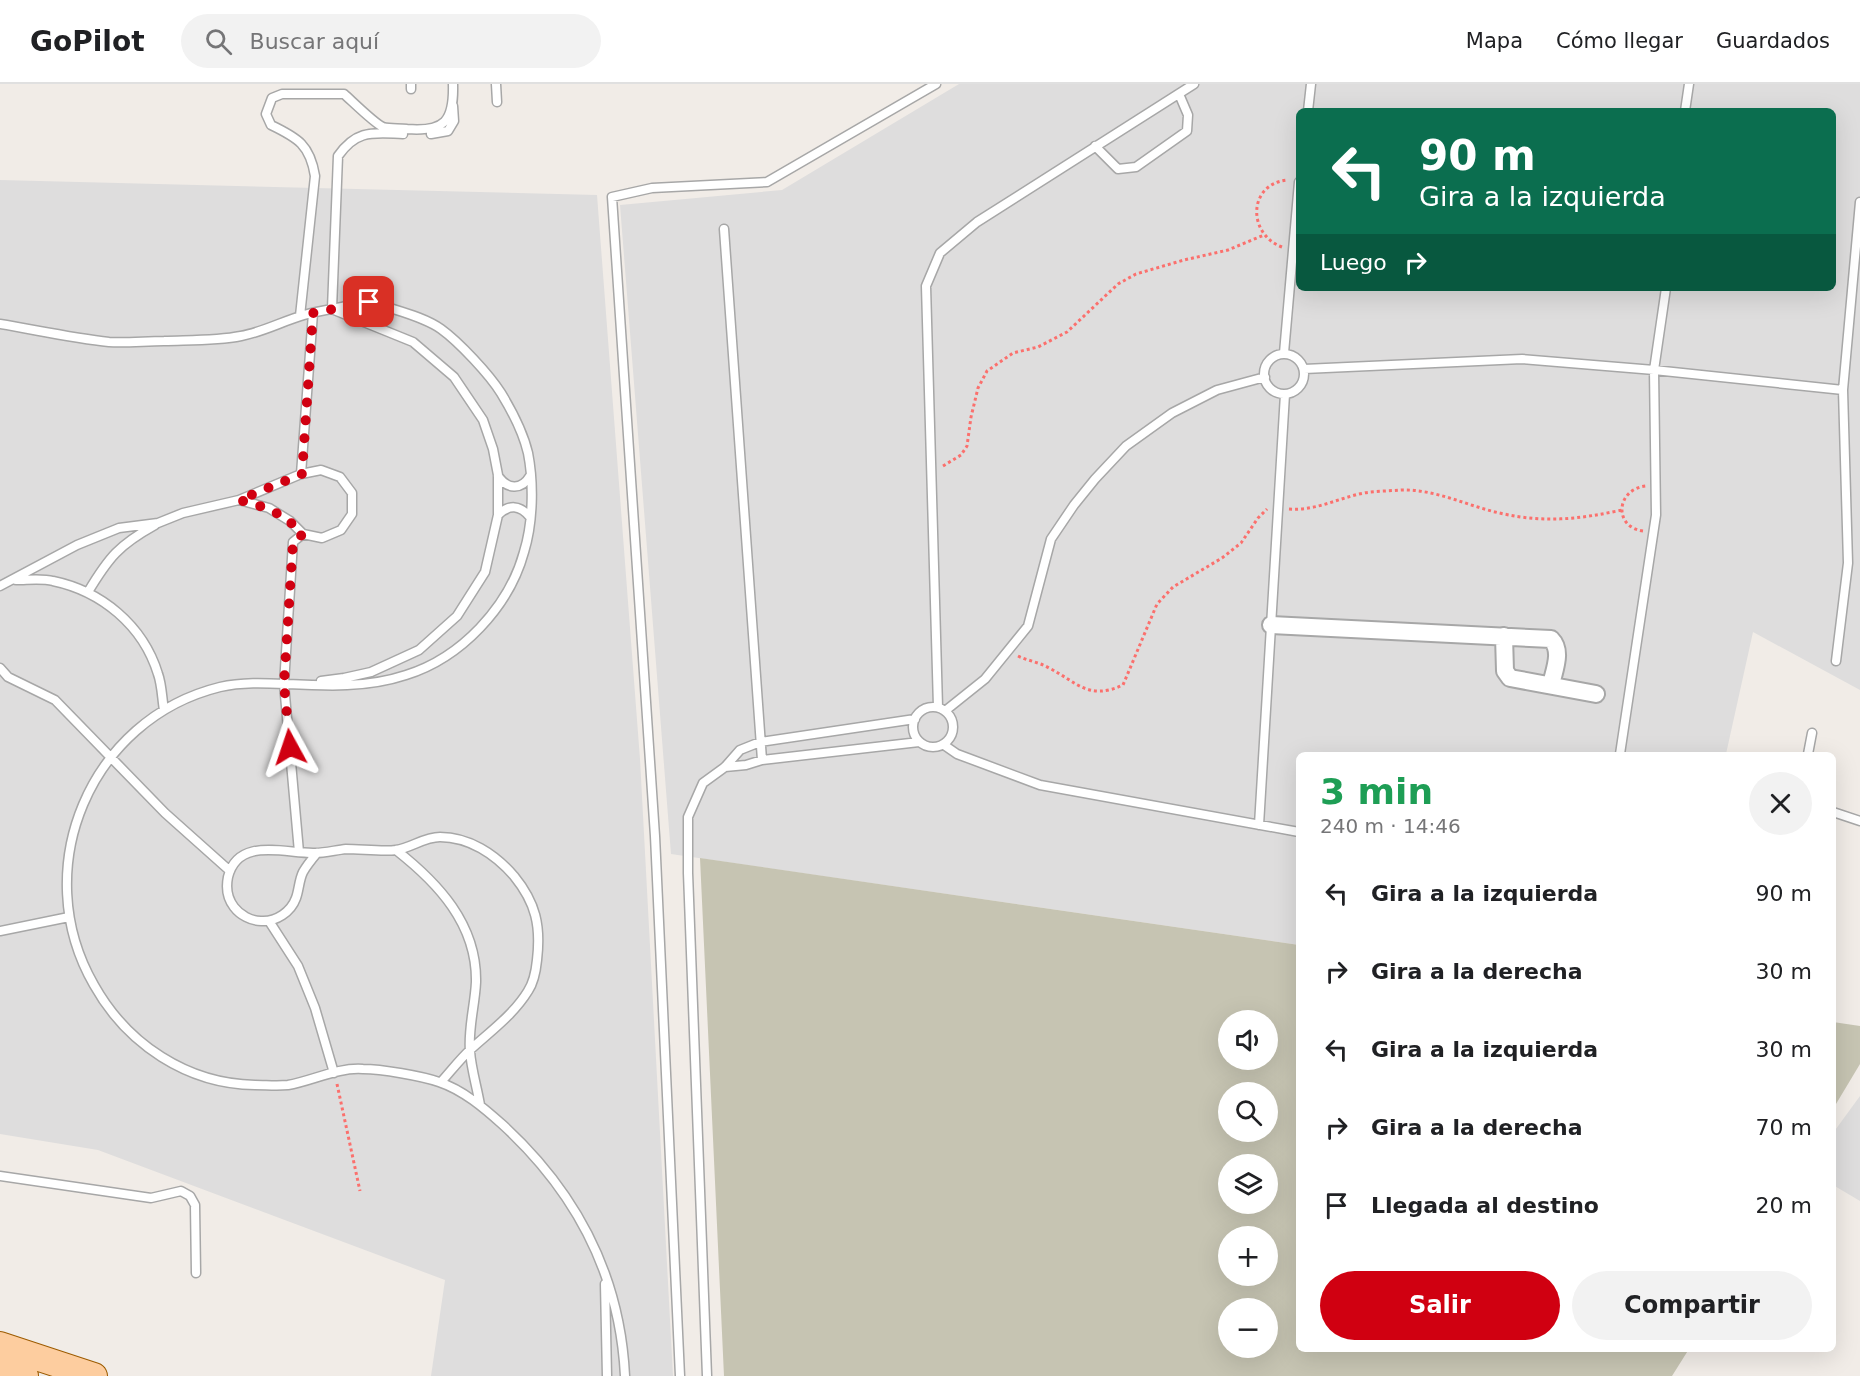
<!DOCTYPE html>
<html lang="es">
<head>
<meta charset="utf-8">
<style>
  :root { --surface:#fff; --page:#f2f2f2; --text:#202124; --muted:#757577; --line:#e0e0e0; --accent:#d00011 }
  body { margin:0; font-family:"DejaVu Sans",sans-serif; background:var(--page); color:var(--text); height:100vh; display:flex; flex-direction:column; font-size:22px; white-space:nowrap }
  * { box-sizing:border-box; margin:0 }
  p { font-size:20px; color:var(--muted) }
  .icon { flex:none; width:33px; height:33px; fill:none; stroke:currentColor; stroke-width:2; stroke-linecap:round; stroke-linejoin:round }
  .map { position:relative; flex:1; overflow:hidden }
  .side { position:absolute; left:1296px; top:668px; width:540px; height:600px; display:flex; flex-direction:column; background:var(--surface); border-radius:9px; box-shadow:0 6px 24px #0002 }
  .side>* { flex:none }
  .top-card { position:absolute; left:1296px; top:24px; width:540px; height:183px; border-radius:9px; box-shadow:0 6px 24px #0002; background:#0b6e4f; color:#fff; overflow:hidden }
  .controls { position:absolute; left:1218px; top:926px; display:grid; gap:12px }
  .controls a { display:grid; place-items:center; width:60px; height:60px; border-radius:50%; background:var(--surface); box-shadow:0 6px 24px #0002; font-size:30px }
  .pin { position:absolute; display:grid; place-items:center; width:51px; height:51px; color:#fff; margin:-26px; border-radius:12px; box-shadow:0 3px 9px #0006 }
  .me { position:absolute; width:66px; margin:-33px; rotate:355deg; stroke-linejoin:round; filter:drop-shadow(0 0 4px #0008) }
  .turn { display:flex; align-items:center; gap:21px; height:126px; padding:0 24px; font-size:27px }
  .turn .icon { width:78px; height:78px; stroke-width:2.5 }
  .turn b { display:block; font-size:42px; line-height:51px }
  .then { display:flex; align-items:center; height:57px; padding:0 24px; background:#0003; gap:12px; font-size:22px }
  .round { display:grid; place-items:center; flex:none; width:63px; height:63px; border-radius:32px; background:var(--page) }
  .head { display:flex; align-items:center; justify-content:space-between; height:102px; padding:0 24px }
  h1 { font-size:36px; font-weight:800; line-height:45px; color:#1e9e55 }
  .cta { display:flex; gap:12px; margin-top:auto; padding:12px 24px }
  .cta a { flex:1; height:69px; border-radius:36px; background:var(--accent); color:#fff; font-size:24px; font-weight:800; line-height:69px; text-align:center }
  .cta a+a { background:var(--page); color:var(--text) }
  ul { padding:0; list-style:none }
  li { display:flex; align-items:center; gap:18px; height:78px; padding:0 24px }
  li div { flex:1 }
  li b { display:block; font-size:22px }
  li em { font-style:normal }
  header { display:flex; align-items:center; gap:36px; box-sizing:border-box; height:84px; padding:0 30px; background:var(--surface); border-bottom:2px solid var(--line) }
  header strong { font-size:28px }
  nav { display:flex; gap:33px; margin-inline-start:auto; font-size:21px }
  .search { width:420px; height:54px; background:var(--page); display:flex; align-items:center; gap:15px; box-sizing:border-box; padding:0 21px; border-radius:33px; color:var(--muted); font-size:22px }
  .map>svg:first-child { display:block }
</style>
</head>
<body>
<header>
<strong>GoPilot</strong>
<div class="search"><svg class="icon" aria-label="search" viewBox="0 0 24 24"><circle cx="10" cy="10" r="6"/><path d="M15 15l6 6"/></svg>Buscar aquí</div>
<nav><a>Mapa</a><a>Cómo llegar</a><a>Guardados</a></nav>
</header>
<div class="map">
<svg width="1860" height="1292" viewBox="0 0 1860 1292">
  <rect width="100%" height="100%" fill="#f1ece7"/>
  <path fill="#dedddd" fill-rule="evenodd" d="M959 0H1860V606L1753 548 1726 670H1299V861L671 770 620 121 782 106ZM1299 27H1833V204H1299Z
    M0 96 597 111 640 675 673 1292H431L445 1196 98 1066 0 1050Z
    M1860 1012V1117L1833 1101V1049Z"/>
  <path fill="#c6c4b2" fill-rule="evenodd" d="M700 774 1299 861V1264L1689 1265 1672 1292H724ZM1228 936H1268V975H1228ZM1228 1008H1268V1047H1228ZM1228 1080H1268V1119H1228ZM1228 1152H1268V1191H1228ZM1228 1224H1268V1263H1228Z
    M1833 938 1860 942V980L1833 1025Z"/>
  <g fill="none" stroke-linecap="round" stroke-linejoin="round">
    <defs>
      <path id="lane" d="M411 0V5
        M496 0 497 18
        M1308 27 1311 0
        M1685 27 1689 0
        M431 50 448 47 454 37 453 22
        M1095 62 1118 85 1136 83 1187 47 1188 31 1179 10
        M724 145 762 676
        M332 225 338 72C357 45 373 49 403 50
        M300 232 315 92C310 61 298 54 271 41L266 30 272 14 282 10H344C352 17 375 40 383 43 390 45 399 44 407 45 445 48 454 37 453 0
        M0 240C36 246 73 254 109 258 127 259 146 257 164 257 189 256 216 257 241 252 263 248 283 237 304 231 318 227 333 225 347 222 354 221 361 217 369 218 376 218 383 222 390 224 406 229 427 235 441 245 459 258 489 290 501 309 512 327 523 348 528 369 534 400 533 439 524 468 509 523 461 574 406 591 367 604 327 602 286 600 264 599 242 598 220 603 90 635 27 785 94 901 127 960 187 1000 255 1001 266 1001 277 1002 288 1001 312 997 338 983 363 985 381 985 422 992 439 998 463 1006 484 1024 503 1041 577 1109 620 1191 625 1292
        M1284 269 1299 98
        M1264 290a20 20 0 1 1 40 0a20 20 0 1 1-40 0Z
        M1304 285 1522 275 1654 286 1843 306
        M301 390 313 229
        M498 392C507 405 521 407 530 392
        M498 431C509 420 520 421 530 433
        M16 496C28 496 42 494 53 497 101 507 143 541 158 590 162 601 162 615 164 626
        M0 502 77 461 119 444 158 439 183 429 239 416 301 390 321 386 340 393 352 409V430L341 446 322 454 303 450 290 437 269 424 239 416
        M88 508C109 473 119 461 155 441
        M1836 577 1848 479 1843 306 1860 118
        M0 584 8 593 55 616 165 729 230 787
        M321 597 344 594 371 588 419 566 457 532 485 488 498 431V391L493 365 483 336 454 293 413 258 334 226
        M913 643a20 20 0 1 1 40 0a20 20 0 1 1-40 0Z
        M938 623 926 202 940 169 977 138 1194 0
        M945 627 985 595 1028 542 1051 455 1074 421 1095 395 1126 362 1172 329 1217 306 1265 293
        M944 661 957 670 1040 701 1299 748
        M1620 670 1656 431 1654 286 1666 204
        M1808 670 1812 649
        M725 683 746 681 762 676 919 658
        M1833 728 1860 737
        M1259 741 1285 310
        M396 766C438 799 477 840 476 898 475 921 468 944 470 967 471 984 477 1003 480 1021
        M299 768 284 600 293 458 303 450
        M317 769C312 775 307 781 303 788 299 796 299 806 296 814 291 828 276 838 261 837 251 837 240 831 234 823 227 814 226 803 228 793 238 752 286 770 315 769 325 769 336 766 346 765 361 765 384 768 396 766 411 764 424 753 440 753 469 753 495 770 514 792 536 819 541 842 537 876 536 886 534 898 528 907 514 930 491 947 471 965 460 975 451 987 441 998
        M269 837 298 882 315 924 334 989
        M0 847 69 833
        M0 1092 151 1114 181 1107 190 1112 195 1121 196 1189
        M605 1200 607 1292
        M680 1292 655 752 612 113 652 104 767 98 936 0
        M707 1292 688 789V733L703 699 725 683 740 666 760 658 915 635"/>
      <path id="street" d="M1271 541 1551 555C1563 567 1554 586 1551 601
        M1504 552 1505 587 1510 594 1596 610"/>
      <path id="primary" d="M0 1261 94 1292
        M0 1284 25 1292"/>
    </defs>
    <use href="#lane" stroke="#a7a7a7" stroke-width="11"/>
    <use href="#street" stroke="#a7a7a7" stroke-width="20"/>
    <use href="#primary" stroke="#9c5b00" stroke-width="28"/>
    <path stroke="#fb706d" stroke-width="3" stroke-dasharray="3 3" stroke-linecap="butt" d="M1282 163C1247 150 1248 100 1287 96
      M943 382 961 371 967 362 971 333 978 304 987 287 1013 269 1038 263 1067 248 1118 200 1136 190 1184 176 1228 166 1264 151
      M1289 425C1316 427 1338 414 1364 409 1376 407 1389 407 1401 406 1437 405 1469 423 1504 430 1546 439 1580 435 1622 426
      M1643 447C1613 443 1616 405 1646 402
      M1018 572C1028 577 1039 578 1049 584 1077 598 1088 617 1123 601L1157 520 1173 503 1222 474 1241 459 1258 434 1267 425
      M337 1000 360 1107"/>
    <use href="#lane" stroke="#fff" stroke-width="8"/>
    <use href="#street" stroke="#fff" stroke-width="16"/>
    <use href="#primary" stroke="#fdcd9f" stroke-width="26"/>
  </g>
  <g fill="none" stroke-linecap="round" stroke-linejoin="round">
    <path stroke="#d00011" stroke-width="10" stroke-dasharray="0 18" d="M290 663 284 600 293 458 303 450C281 428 269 424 239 416L302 390 313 229 369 218"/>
  </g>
</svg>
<div class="controls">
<a><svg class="icon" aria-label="sound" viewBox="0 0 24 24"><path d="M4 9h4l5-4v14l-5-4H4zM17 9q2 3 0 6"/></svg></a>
<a><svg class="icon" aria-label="search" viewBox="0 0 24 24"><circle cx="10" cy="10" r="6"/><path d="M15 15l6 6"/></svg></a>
<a><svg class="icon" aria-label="layers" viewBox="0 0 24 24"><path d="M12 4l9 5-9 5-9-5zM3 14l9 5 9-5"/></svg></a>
<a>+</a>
<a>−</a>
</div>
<div class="pin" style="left:369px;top:218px;background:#d93025"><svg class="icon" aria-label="arrive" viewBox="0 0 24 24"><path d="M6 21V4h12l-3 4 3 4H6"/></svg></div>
<svg class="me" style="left:290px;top:663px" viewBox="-20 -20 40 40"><path d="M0-17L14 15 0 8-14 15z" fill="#d00011" stroke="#fff" stroke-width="4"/></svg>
<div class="top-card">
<div class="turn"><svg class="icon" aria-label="left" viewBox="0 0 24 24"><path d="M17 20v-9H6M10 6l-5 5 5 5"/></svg><div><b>90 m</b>Gira a la izquierda</div></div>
<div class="then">Luego<svg class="icon" aria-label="right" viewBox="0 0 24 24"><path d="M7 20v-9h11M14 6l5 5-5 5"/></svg></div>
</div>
<section class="side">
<div class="head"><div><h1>3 min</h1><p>240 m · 14:46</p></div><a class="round"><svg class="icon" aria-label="close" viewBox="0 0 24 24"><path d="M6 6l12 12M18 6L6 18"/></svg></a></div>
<ul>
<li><svg class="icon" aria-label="left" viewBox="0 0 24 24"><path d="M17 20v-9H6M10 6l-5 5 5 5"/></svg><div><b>Gira a la izquierda</b></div><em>90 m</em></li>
<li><svg class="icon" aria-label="right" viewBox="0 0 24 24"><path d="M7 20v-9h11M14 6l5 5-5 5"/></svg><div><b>Gira a la derecha</b></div><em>30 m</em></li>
<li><svg class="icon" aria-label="left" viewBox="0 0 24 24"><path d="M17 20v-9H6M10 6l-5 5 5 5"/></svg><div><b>Gira a la izquierda</b></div><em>30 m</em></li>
<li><svg class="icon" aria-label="right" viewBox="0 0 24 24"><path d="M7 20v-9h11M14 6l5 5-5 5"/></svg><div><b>Gira a la derecha</b></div><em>70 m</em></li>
<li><svg class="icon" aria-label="arrive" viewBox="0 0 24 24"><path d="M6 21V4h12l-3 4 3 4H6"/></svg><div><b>Llegada al destino</b></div><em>20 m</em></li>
</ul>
<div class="cta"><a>Salir</a><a>Compartir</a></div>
</section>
</div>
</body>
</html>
